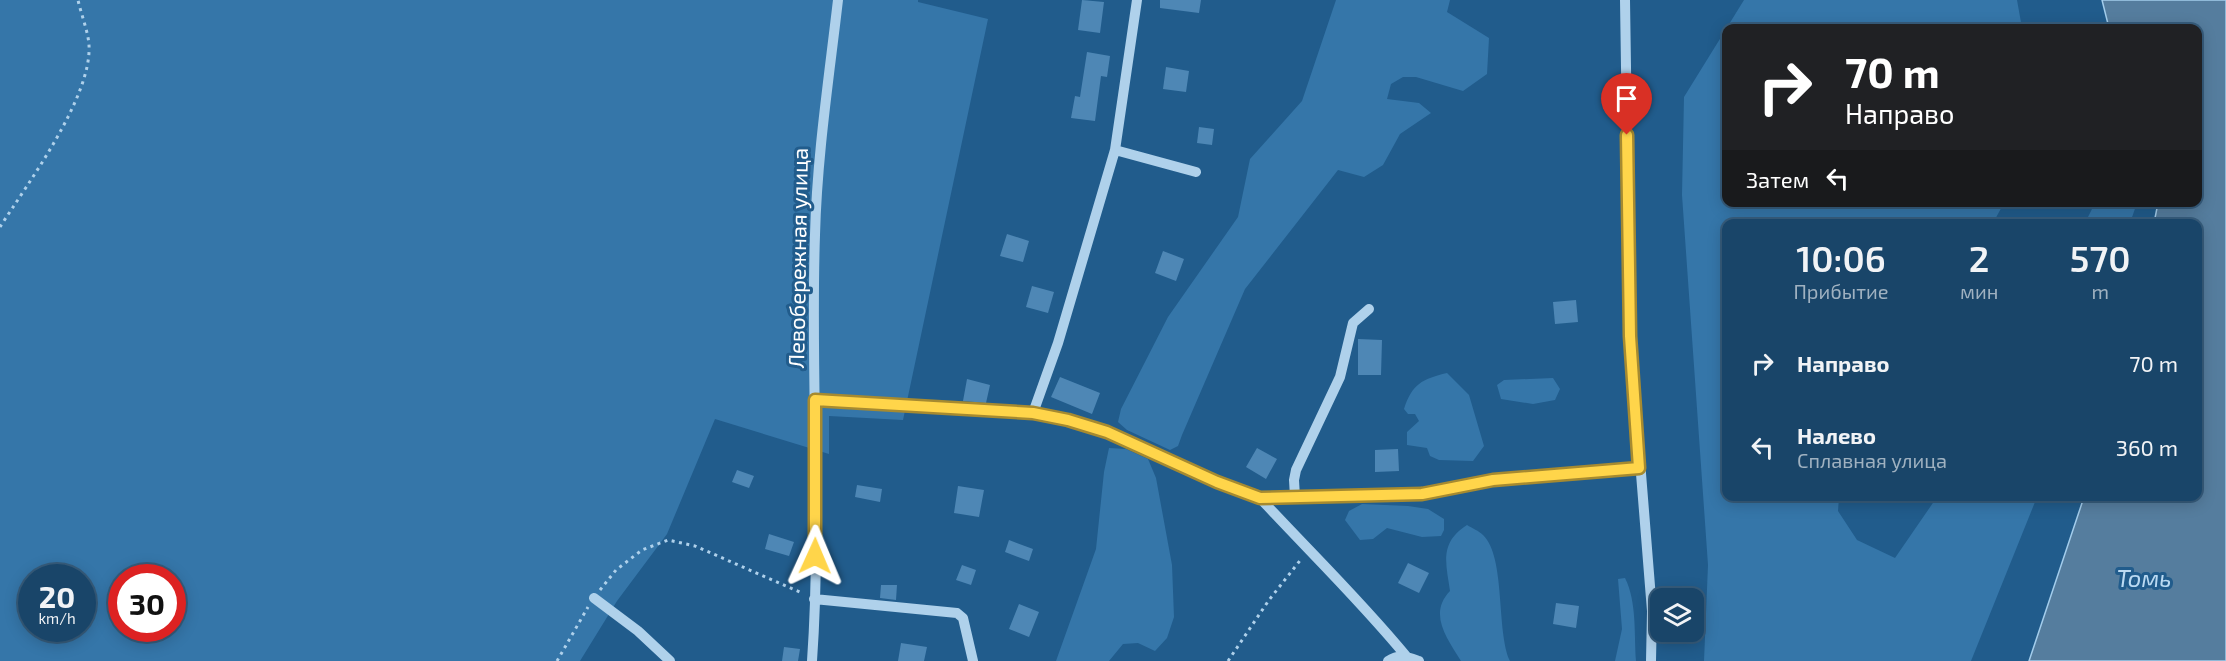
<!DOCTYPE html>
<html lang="ru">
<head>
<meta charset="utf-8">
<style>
  :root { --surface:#194569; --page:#224c6f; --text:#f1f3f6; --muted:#9fb1c0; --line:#375d7d }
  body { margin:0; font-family:"Exo 2",sans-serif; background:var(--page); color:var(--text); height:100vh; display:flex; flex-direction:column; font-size:22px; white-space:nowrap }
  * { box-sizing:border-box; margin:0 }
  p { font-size:20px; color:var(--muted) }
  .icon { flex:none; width:33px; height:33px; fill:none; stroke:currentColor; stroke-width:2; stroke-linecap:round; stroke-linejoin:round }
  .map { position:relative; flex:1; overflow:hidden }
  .details { position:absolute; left:1722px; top:219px; width:480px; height:282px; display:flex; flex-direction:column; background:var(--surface); border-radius:12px; box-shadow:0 3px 15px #0003,0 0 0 2px var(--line) }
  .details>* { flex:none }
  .hud { position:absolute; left:1722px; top:24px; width:480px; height:183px; border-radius:12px; box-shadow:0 3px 15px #0003,0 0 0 2px var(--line); background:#202124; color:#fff; overflow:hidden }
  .fabs { position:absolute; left:1650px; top:588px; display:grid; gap:12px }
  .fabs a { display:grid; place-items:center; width:54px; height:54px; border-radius:12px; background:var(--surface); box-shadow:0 3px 15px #0003,0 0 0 2px var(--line); font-size:30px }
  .speed { position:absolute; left:18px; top:564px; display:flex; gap:12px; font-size:30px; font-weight:700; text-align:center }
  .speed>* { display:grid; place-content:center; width:78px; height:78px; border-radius:50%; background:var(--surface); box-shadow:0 3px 15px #0003,0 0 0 2px var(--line); line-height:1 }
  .speed small { font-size:15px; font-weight:400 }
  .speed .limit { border:9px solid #d22; background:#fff; color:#111 }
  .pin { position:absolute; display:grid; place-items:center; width:51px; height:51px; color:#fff; margin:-62px -26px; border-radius:50% 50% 50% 0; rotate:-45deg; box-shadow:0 0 6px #0007 }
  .pin .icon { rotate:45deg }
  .me { position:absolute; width:66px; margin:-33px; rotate:1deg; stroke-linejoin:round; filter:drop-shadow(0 0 4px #0008) }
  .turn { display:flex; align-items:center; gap:21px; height:126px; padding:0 24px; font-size:27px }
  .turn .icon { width:78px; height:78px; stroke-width:2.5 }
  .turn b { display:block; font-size:42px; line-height:51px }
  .then { display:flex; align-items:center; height:57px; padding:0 24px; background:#0003; gap:12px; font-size:22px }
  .eta { display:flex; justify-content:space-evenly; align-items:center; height:102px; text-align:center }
  .eta b { font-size:36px; font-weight:600; line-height:42px }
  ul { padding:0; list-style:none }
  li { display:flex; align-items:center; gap:18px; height:84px; padding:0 24px }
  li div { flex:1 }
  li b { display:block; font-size:22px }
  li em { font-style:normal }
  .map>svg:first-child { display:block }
</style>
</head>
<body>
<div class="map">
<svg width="2226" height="661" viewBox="0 0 2226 661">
  <rect width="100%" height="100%" fill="#215c8c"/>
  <path fill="#3576a9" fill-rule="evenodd" d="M0 0H918V2L988 19 903 420 829 416V454L715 419 667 534 617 601 580 661H0ZM32 578H82V628H32ZM122 578H172V628H122Z
    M1336 0H1450L1447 12 1489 38 1487 74 1463 91 1416 77H1403L1391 84 1387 99 1419 103 1431 113 1400 134 1383 165 1364 177 1338 170 1245 289 1182 435 1178 446 1170 450 1127 430 1118 422 1121 409 1168 317 1238 217 1250 159 1302 101Z
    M1744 0H2017L2022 28H1726V202L2004 203 1993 223 1726 224V496L1839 497 1838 511 1857 540 1895 558 1937 497H2037L1971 661H1704L1708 565 1682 195 1684 97Z
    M2095 203V202L2137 203 2130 223H2085Z
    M1447 373 1469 395 1484 446 1473 461 1439 460 1430 456 1427 448 1407 445V432L1419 421 1415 414H1408L1404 409C1412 384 1422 379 1447 373Z
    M1553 378 1560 389 1555 400 1533 404 1501 399 1497 385 1504 380Z
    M1109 448 1126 449 1148 459 1156 478 1172 565 1174 617 1167 638 1155 651 1138 643 1123 644 1109 661H1056L1096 549 1104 472Z
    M1362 504 1408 506 1428 509 1444 519V530L1441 536 1422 537 1387 528 1373 539 1360 540 1345 520 1349 511Z
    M1467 525C1472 528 1479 531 1483 535 1506 557 1496 631 1510 661H1461C1447 638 1428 614 1450 591 1446 563 1439 543 1467 525Z
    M1625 578C1637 602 1634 634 1636 661H1615L1622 629 1618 579Z"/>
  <path fill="#557d9e" stroke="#a3cdec" stroke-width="1.5" d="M2102 0H2226V661H2029L2084 497 2198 496V224L2154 223 2158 203 2198 202V28H2109Z"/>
  <path fill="#4e87b5" d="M1082 0 1104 2 1100 33 1078 30Z
    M1160 0H1201L1199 13 1160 8Z
    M1087 52 1110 56 1107 77 1101 76 1095 121 1071 118 1075 96 1080 97Z
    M1166 67 1189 71 1186 92 1163 89Z
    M1199 127 1214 129 1212 145 1197 143Z
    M1007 234 1029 241 1023 262 1000 256Z
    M1163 251 1184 259 1176 281 1155 273Z
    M1032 286 1054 292 1048 313 1026 307Z
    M1576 300 1578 322 1555 324 1553 302Z
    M1358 339 1382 340 1381 375H1358Z
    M1060 377 1100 393 1092 414 1051 397Z
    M967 379 990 385 986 403 963 401Z
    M1257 448 1277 459 1266 479 1246 467Z
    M1398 449 1399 471 1375 472V450Z
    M737 470 754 476 749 488 732 482Z
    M857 485 882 489 880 502 855 497Z
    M958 486 984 490 979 517 954 513Z
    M769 534 794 542 789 556 765 549Z
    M1009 540 1033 549 1029 561 1005 552Z
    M1408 563 1429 573 1419 593 1398 583Z
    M962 565 976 570 971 585 956 580Z
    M881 585H897L896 600 880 598Z
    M1556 603 1579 606 1576 628 1553 624Z
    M1019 604 1039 612 1029 637 1009 629Z
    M901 643 927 647 924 661H898Z
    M784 647 800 649 798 661H782Z"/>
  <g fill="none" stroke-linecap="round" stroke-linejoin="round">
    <path stroke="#afd1eb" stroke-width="3" stroke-dasharray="3 4.5" stroke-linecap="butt" d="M0 227C28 183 92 97 89 45 88 31 81 14 78 0
      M600 590 616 570 642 550 668 540 695 546 802 593
      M557 661 588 607
      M1228 661 1269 600 1302 558"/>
    <path stroke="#afd1eb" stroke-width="10" d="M1625 0 1630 336 1652 611 1651 661
      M1115 150 1196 172
      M815 400 1033 413 1068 420 1107 432 1217 482 1260 498 1422 494 1493 480 1639 468
      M1033 413 1058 343 1115 150 1137 0
      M1295 497 1294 480 1296 470 1340 377 1353 323 1369 309
      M1260 498C1309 551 1360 600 1406 656
      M594 598 638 631 670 661
      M814 599 957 613 963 618 973 661
      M812 661C822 519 810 377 815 235 817 156 829 78 838 0
      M1388 661C1399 653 1408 657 1419 661"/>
  </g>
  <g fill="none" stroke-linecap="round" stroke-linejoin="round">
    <defs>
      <path id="route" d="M815 556V400L1033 413 1068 420 1107 432 1217 482 1260 498 1422 494 1493 480 1639 468 1630 336 1627 135"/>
    </defs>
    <use href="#route" stroke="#a68a30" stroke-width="15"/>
    <use href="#route" stroke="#ffd54a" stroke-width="10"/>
  </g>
  <g text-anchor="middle" stroke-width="6" stroke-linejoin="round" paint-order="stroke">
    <g font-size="22" fill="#fff" stroke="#215c8c">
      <text transform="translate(798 258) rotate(-89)" y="8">Левобережная улица</text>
    </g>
    <g font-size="24" font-style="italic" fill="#bbdaf2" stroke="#215c8c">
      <text x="2144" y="587">Томь</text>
    </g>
  </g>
</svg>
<div class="fabs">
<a><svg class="icon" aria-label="layers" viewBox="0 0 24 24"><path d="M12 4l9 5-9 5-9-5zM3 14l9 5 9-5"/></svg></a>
</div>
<div class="speed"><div>20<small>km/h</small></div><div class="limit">30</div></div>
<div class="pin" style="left:1627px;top:135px;background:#d93025"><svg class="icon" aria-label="arrive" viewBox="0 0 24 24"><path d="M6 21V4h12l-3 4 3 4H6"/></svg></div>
<svg class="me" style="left:815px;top:556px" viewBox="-20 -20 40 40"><path d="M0-17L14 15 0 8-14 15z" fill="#ffd54a" stroke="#fff" stroke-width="4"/></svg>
<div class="hud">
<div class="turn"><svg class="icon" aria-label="right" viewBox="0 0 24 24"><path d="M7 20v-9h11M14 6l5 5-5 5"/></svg><div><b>70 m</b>Направо</div></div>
<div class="then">Затем<svg class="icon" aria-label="left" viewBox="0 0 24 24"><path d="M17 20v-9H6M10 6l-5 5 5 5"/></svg></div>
</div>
<section class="details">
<div class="eta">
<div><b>10:06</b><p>Прибытие</p></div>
<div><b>2</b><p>мин</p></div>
<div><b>570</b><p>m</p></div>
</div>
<ul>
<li><svg class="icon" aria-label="right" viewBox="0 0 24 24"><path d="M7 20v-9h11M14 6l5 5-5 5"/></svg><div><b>Направо</b></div><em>70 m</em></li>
<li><svg class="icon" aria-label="left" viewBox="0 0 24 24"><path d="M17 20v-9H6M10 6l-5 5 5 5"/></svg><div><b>Налево</b><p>Сплавная улица</p></div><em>360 m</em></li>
</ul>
</section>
</div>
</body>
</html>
